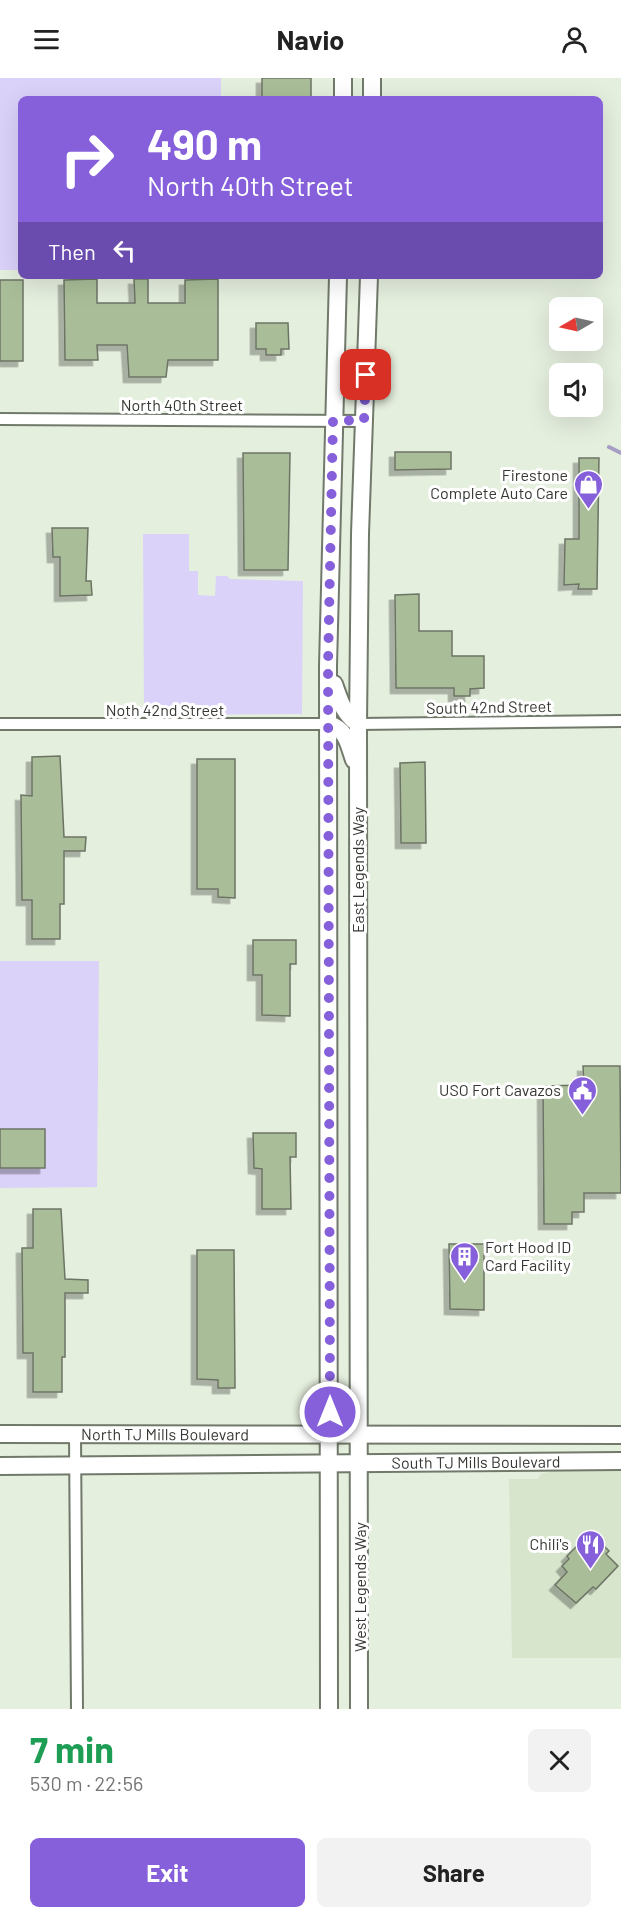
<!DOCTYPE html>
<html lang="en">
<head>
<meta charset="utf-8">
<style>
  :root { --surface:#fff; --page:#f2f2f2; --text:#222; --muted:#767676; --accent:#8560da }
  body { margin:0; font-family:Barlow,sans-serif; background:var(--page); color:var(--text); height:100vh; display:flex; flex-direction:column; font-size:22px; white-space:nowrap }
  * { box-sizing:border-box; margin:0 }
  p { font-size:20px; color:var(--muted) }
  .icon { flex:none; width:33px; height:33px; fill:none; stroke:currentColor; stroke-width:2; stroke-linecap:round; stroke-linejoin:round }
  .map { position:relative; height:1631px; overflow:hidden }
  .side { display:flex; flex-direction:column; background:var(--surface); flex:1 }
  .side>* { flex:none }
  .hud { position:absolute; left:18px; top:18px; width:585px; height:183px; border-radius:9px; box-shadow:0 6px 24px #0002; background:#8560da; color:#fff; overflow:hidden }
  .needle { width:39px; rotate:261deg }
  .buttons { position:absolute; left:549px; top:219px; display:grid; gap:12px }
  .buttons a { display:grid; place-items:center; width:54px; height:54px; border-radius:9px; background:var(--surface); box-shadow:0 6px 24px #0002; font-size:30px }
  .pin { position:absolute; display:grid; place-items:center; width:51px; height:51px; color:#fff; margin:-26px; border-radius:12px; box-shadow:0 3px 9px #0006 }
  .me { position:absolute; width:66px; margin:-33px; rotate:0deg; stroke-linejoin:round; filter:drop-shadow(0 0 4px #0008) }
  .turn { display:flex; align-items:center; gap:21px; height:126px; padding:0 30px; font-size:27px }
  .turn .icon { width:78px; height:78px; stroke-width:2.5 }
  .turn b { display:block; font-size:42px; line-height:51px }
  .then { display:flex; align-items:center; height:57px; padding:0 30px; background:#0003; gap:12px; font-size:22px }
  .round { display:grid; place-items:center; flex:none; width:63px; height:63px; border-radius:9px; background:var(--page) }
  .summary { display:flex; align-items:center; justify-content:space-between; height:102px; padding:0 30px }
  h1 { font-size:36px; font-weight:700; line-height:45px; color:#1e9e55 }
  .button { display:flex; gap:12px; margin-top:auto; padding:12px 30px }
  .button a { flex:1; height:69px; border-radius:9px; background:var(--accent); color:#fff; font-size:24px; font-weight:700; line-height:69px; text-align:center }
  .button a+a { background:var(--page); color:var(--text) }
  header { display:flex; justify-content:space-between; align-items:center; height:78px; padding:0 30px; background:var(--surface); font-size:27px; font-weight:700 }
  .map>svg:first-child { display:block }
</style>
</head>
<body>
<header><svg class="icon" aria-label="menu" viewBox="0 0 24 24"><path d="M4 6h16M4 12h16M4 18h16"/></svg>Navio<svg class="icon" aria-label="person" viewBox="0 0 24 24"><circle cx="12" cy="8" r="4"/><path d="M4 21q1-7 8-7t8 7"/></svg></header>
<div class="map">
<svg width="621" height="1631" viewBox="0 0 621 1631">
  <defs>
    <filter id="shadow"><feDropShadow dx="-5.5" dy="5.5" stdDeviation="0" flood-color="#0004"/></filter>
  </defs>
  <rect width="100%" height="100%" fill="#e5efde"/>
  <path fill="#d8e5cd" d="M621 1392V1580H512L509 1401H538L541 1396 552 1393Z"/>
  <path fill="#dad2f9" d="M0 0H221V21H21V192H0Z
    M143 456H189V493H198V517L215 518 216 498H227L230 501 303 503 302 636 144 637Z
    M0 883H99L97 1109 0 1110Z"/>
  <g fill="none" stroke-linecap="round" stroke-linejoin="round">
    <path stroke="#a69ec5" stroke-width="4" d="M609 369 621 375"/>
  </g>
  <path fill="#a9be98" stroke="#6c7465" stroke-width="1.5" filter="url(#shadow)" d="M262 0H311V21H262Z
    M97 201V225H135L134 201H148V225H185V202L218 201V282H168L166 299H129L127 267H97L98 282H65L64 202Z
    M0 202H23V283H0Z
    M256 245H288L289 271H281V277H266V271H256Z
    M395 374H451V391L395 392Z
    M243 375H290L288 492H244Z
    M579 380H599L597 511H578L579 506 564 507 565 461H579Z
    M52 450H88L86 503H91L92 517 60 518V479H53Z
    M419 516V553H452V578H484V610L470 611V618H454V610H396L395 517Z
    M60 678 64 759H86L85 773H64V826H60V861H32V822H22L21 717 32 718V679Z
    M197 681H235V820L218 819V811H197Z
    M425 684 426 765H401L400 685Z
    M253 862H296V886H290V938L262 937V897H253Z
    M583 988H620L621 1115H584V1134H572V1146H544L543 1008 584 1007Z
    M0 1051H45V1090H0Z
    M253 1055H296V1079H290L291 1131H262V1091L254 1090Z
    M33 1131H61L65 1201 88 1202V1215H65V1279H62V1314H33V1275H23L22 1170H33Z
    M449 1166H484V1232L450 1231Z
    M197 1172H234L235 1310H218V1302L197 1301Z
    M587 1458 597 1468 601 1465 609 1473 606 1476 618 1488 596 1511 593 1509 576 1525 555 1507 567 1494 562 1488 569 1481 567 1478Z"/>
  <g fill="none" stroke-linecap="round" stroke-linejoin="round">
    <defs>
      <path id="street" d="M0 341 364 343
        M0 646H329
        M358 646 621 643
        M75 1357 77 1631"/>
      <g id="secondary">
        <path d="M343 21V0"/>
        <path d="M372 21V0"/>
        <path d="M334 606C340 623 343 635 358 646"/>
        <path d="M329 646C347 652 348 665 354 682"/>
        <path id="s1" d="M0 1356 621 1357"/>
        <path id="s2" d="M0 1388 621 1383"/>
        <path d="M329 1631 328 588 338 198"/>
        <path d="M359 1631 358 646 360 456 369 198"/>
      </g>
    </defs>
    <use href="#street" stroke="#71796a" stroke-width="14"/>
    <use href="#secondary" stroke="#71796a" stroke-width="20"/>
    <use href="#street" stroke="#fff" stroke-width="10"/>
    <use href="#secondary" stroke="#fff" stroke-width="16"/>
  </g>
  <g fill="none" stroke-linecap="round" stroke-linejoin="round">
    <path stroke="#8560da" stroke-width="10" stroke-dasharray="0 18" d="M330 1334 328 588 333 342 364 343 366 297"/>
  </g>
  <defs>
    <symbol id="shop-pin" viewBox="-11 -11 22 30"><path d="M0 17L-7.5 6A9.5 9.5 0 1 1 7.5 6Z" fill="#8560da" stroke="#fff"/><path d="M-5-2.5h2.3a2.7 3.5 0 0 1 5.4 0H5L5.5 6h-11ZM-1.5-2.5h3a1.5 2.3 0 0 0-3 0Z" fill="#fff"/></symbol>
    <symbol id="civic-pin" viewBox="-11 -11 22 30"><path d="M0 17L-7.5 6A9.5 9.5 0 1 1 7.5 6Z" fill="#8560da" stroke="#fff"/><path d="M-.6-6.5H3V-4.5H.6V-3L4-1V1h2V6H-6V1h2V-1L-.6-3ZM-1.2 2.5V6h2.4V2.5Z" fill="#fff"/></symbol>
    <symbol id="building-pin" viewBox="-11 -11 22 30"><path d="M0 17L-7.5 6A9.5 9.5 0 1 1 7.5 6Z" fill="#8560da" stroke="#fff"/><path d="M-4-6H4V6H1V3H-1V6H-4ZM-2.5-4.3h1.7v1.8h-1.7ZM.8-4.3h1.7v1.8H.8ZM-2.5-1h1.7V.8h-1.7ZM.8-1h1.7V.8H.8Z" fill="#fff"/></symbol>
    <symbol id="restaurant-pin" viewBox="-11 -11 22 30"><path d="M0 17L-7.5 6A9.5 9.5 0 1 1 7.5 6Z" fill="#8560da" stroke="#fff"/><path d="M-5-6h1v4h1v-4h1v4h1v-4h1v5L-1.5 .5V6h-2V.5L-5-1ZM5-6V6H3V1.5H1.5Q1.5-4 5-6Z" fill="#fff"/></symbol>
  </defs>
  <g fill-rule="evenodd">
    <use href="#shop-pin" x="572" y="390" width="33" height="45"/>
    <use href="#civic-pin" x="566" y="996" width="33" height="45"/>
    <use href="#building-pin" x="448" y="1162" width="33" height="45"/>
    <use href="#restaurant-pin" x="574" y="1450" width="33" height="45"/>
  </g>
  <g text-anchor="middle" stroke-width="6" stroke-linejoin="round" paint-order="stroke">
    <g font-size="16" fill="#363933" stroke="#fff">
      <text x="182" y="333">North 40th Street</text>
      <text transform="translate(489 629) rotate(-1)" y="6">South 42nd Street</text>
      <text x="165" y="638">Noth 42nd Street</text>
      <text transform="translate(358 792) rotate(-90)" y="6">East Legends Way</text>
      <text dy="6" stroke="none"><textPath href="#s1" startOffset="165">North TJ Mills Boulevard</textPath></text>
      <text dy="6" stroke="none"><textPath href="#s2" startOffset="476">South TJ Mills Boulevard</textPath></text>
      <text transform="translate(360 1509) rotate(-90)" y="6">West Legends Way</text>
    </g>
    <g font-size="16" fill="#363933" stroke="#fff" text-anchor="end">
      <text x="568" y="403">Firestone<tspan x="568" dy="18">Complete Auto Care</tspan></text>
      <text x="561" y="1018">USO Fort Cavazos</text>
      <text x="485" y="1175" text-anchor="start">Fort Hood ID<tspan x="485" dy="18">Card Facility</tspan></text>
      <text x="569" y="1472">Chili's</text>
    </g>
  </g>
</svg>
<div class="buttons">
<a><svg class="needle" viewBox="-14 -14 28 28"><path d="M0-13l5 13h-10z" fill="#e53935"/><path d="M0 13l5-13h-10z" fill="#767676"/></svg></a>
<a><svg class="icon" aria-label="sound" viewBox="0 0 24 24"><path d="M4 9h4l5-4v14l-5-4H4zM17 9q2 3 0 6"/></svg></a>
</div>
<div class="pin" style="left:366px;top:297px;background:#d93025"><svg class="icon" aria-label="arrive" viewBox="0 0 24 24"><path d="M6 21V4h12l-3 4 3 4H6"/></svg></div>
<svg class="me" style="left:330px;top:1334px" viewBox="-20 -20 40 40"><circle r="17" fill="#8560da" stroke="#fff" stroke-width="3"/><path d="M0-11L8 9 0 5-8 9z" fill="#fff"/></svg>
<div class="hud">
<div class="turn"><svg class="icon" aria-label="right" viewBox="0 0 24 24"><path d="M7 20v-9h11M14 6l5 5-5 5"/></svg><div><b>490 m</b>North 40th Street</div></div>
<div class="then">Then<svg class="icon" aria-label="left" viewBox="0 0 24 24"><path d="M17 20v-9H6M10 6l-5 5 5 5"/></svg></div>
</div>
</div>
<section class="side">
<div class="summary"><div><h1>7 min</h1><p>530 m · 22:56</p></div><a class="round"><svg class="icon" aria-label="close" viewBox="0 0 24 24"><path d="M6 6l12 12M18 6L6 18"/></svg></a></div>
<div class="button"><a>Exit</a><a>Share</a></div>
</section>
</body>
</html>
